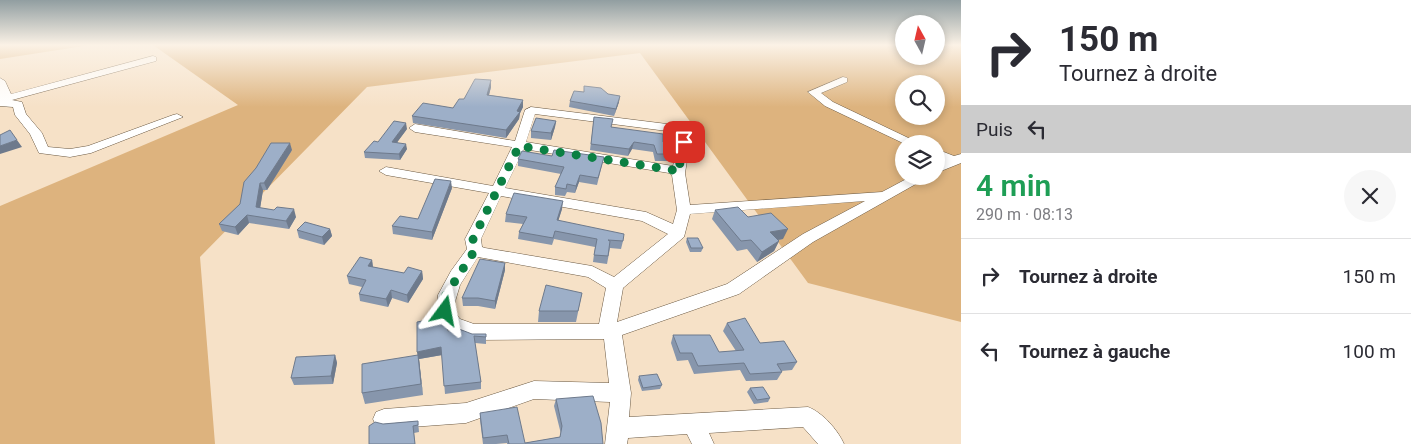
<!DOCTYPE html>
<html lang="fr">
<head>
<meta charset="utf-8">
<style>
  :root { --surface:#fff; --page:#f7f7f7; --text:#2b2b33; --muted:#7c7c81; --line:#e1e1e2 }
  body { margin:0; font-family:Roboto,sans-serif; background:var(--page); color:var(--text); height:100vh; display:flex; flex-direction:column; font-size:19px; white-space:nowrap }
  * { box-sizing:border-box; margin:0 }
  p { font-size:16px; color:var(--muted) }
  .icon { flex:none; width:28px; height:28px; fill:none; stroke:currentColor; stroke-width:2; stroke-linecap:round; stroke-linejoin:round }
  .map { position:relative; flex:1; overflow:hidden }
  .side { display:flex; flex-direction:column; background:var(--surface); width:450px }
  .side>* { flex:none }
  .hud { background:#fff; color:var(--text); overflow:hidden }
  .needle { width:32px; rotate:352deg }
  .controls { position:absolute; left:895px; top:15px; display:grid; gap:10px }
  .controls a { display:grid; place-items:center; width:50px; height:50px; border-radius:50%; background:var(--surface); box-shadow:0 2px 8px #0003; font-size:25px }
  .pin { position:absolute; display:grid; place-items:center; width:42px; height:42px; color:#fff; margin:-21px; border-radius:10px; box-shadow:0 2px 8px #0006 }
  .me { position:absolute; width:55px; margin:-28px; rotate:13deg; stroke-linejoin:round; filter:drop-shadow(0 0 4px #0008) }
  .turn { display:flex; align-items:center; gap:18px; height:105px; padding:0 15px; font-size:22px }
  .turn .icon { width:65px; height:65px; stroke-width:2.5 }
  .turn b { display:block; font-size:35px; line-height:42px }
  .then { display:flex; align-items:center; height:48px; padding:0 15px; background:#0003; gap:10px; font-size:19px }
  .round { display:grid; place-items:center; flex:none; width:52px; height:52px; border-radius:26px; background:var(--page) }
  .summary { display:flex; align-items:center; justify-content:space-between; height:85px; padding:0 15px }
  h1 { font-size:30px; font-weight:600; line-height:38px; color:#1e9e55 }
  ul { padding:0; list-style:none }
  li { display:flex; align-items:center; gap:15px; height:75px; padding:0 15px; border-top:1px solid var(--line) }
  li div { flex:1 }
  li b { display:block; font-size:19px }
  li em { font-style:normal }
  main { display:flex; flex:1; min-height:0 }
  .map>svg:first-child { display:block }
</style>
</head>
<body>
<main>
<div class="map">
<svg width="961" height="444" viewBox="0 0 961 444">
  <rect width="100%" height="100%" fill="#f6e1c7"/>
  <path fill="#ddb37e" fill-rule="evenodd" d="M0 45H90L0 59Z
    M153 45H904V56H936V45H961V322L808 283 640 53 367 87 200 257 215 444H0V206L238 105ZM904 84H936V116H904ZM904 144H936V176H904Z"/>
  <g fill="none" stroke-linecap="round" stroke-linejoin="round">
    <defs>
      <path id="minor" d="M153 56 156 57V61L12 100 22 102 26 114 42 133 48 147 70 149 88 146 173 115 177 114 183 117 91 153 70 157 39 153 30 134 15 115 13 107 0 106V78L5 81 11 94Z
        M843 77 847 78V82L821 93 833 102 921 144H905L825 106 808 92Z
        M531 107 675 125 690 142 685 173 690 205 882 192 912 176H930L813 242 739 294 622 335 631 393 629 417 808 407C822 412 838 430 844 444H818L803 427 709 433 714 444H692L687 434 628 438 627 444H605L610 402 534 399 466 423 384 429 376 426 373 419 376 412 384 409 466 403 534 381 609 383 604 339 473 340 447 329 437 314 438 295 451 271 467 249 465 239 489 193 386 175 379 171 386 167 493 186 512 147 415 132 409 128 415 124 515 141 525 110ZM535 114 667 131 678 143 673 166 526 142ZM524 149 669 173 672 175 677 210 673 224 646 212 505 188ZM501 196 642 221 668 234 614 277 592 266 485 248 482 247 481 239ZM865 201 803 234 727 284 617 322 623 288 684 237 690 214ZM478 257 588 277 606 288 599 324H474L460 319 455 313 454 305 460 285Z
        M936 149 954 156 961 154V163L936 173V164L943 161 936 158Z"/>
    </defs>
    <use href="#minor" stroke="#6b5942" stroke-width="1"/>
    <use href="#minor" fill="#fff" fill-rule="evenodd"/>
  </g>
  <path fill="#8796ac" d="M491 80V87L489 95 523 100V107L520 113 519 119 506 138 413 123 412 116 453 108Z
    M570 101 619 102 614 116 569 107Z
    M594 117 612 127 663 142 669 154 667 161H655L653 152 632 149 628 156 590 150Z
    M556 121 555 127 551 140 531 138V131Z
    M407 129 397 142 407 149 400 160 365 158 364 152 378 142Z
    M292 150 267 190H263L260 208 296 217 289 229 249 223 238 235 222 231 219 224 240 204Z
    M552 156 604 157 597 185 579 182 575 193 567 192 565 196 555 195V187L561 174 518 166V159Z
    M452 188 432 240 393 234 392 226 418 219Z
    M562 209 558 221 623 241 621 249 610 248 607 264 593 262 595 247 554 239 552 245 518 239 519 232 523 224 505 222 506 214Z
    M715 210 783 239 777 240 779 241 774 251 757 262 747 249 737 251 712 219Z
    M330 229 332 236 324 245 299 238 297 230Z
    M687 238 703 248 701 252H690L686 242Z
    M372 260 373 267 404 273 422 271 423 279 408 303 392 298 388 307 360 301 359 294 362 287 349 284 347 276Z
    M505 263V270L495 309 478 306H463L462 298Z
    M582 293 576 322H538L539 311Z
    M427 320 428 324 448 331 472 334H486V344L475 343 481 382V389L445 394 442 355 419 359 423 395 365 404 362 393 418 355Z
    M727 323 760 343 797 362 792 370 781 371 782 372 777 380 746 381 740 370 694 374 688 360 677 361 671 343 673 335 719 352 736 351 723 331Z
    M335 355 337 363 333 384 294 385 291 378Z
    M639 376 662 385 660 389 642 391 638 380Z
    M750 388 770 398 768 402 754 404 747 392Z
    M556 399 603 444H507V443L496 444H483L480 420V413L525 443 560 437 561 434 554 406Z
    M418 421 419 432 414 433 415 444H369L383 424Z"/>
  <path fill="#6e7a8c" d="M491 80V87L487 102V95Z
    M620 96 619 102 614 116 616 109Z
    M523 100V107L520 113 519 119 506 138V130Z
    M556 121 555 127 551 140V133Z
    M406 123 407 129 393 148 392 142Z
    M17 140 22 147 0 154V146Z
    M634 142 632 149 628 156 629 149Z
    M290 143 292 150 267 190 264 183Z
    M406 144 407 149 400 160 399 154Z
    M580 175 579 182 575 193 576 186Z
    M451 181 452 188 432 240V232Z
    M260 183 263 190 259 215 256 207Z
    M563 201 562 209 556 228 557 220Z
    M294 209 296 217 289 229 286 221Z
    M247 215 249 223 238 235 235 227Z
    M330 229 332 236 324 245 322 237Z
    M788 229 783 239 766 242 770 232Z
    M779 241 774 251 757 262 762 252Z
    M372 260 373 268 368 266Z
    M505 263V270L495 309V301Z
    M422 271 423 279 408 303 407 295Z
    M391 290 392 298 388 307 386 299Z
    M441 347 442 355 419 359 423 395 417 352Z
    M335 355 337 363 333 384 331 376Z"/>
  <path fill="#9dafc8" stroke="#6e7a8c" d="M475 79 491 80 487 95 523 100 517 111 520 112 506 130 412 116 423 103 453 108 459 99H464Z
    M584 86 601 88 608 94 620 96 616 109 570 101 574 91 584 92Z
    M594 117 613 119 611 127 663 134V142H666L669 154H657L654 145 634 142 629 149 591 144Z
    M536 118 556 121 551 133 531 131Z
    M394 121 406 123 392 142 406 144 399 154 364 152 374 141 378 142Z
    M10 130 17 140 0 146V135Z
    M271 143H290L264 183H260L256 207 274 210 277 207 294 209 286 221 247 215 235 227 219 224 240 204 244 182 256 168Z
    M554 150 604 157 598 178 580 175 576 186 567 184 566 189 555 187 564 167 518 159 522 151 552 156Z
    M435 179 451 181 432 232 392 226 400 216 418 219Z
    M514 193 563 201 557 220 624 234 623 241 608 240 610 241 608 256 594 255 597 239 555 231 553 238 519 232 527 217 506 214Z
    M738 207 748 217 771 213 788 229 770 232 779 241 762 252 751 240 741 241 715 210Z
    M305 222 330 229 322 237 297 230Z
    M687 238H698L703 248H691Z
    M360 257 372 260 368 266 404 273 408 267 422 271 407 295 391 290 386 299 359 294 366 280 347 276Z
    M480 259 505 263 495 301 478 298H462Z
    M546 285 582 293 578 311H539Z
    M745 318 760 343 784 341 797 362 777 364 782 372 750 374 744 363 698 366 692 353H680L673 335H710L719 352 744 350 727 323Z
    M427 320V324L445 322 448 331 459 329 472 334H486V337L474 336 481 382 444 386 441 347 417 352V322Z
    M335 355 331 376 291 378 296 357Z
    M418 355 421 384 362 393V364Z
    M657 374 662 385 643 388 639 376Z
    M763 387 770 398 757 400 750 388Z
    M593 396 601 423 603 444H509L507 435 483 438 480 413 517 407 525 443 560 437 562 426 556 399Z
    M418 421V425L413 426 415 444H369V426L375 422 383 424Z"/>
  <linearGradient id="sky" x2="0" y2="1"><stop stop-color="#919ea1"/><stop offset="0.42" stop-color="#fbf2e6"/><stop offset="1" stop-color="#fbf2e6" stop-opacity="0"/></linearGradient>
  <rect width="961" height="107" fill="url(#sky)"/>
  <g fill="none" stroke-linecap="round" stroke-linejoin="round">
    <path stroke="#0b8043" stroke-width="9" stroke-dasharray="0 16.2" d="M445 311 444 298 475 250 473 239 519 146 673 170 678 173 684 142"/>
  </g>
</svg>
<div class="controls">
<a><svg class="needle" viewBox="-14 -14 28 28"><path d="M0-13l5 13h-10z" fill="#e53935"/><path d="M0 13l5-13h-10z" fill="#7c7c81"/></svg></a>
<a><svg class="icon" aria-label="search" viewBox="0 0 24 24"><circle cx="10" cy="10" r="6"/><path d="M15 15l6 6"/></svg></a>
<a><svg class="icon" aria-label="layers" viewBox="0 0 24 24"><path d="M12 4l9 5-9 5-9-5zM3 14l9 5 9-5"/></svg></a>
</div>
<div class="pin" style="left:684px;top:142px;background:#d93025"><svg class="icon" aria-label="arrive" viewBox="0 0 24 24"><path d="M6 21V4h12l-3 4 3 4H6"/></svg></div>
<svg class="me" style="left:445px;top:311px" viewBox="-20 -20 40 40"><path d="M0-17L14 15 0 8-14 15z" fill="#0b8043" stroke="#fff" stroke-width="4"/></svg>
</div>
<section class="side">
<div class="hud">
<div class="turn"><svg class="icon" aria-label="right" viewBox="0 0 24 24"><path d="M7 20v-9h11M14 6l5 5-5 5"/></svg><div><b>150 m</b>Tournez à droite</div></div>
<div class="then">Puis<svg class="icon" aria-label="left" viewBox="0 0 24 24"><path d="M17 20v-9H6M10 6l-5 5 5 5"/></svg></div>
</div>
<div class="summary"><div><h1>4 min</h1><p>290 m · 08:13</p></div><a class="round"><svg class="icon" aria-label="close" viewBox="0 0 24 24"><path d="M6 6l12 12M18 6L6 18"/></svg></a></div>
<ul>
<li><svg class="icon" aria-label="right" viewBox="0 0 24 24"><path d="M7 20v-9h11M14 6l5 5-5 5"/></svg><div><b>Tournez à droite</b></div><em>150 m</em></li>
<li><svg class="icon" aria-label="left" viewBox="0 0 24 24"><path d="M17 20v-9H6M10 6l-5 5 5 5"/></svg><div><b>Tournez à gauche</b></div><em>100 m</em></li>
</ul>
</section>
</main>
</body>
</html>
